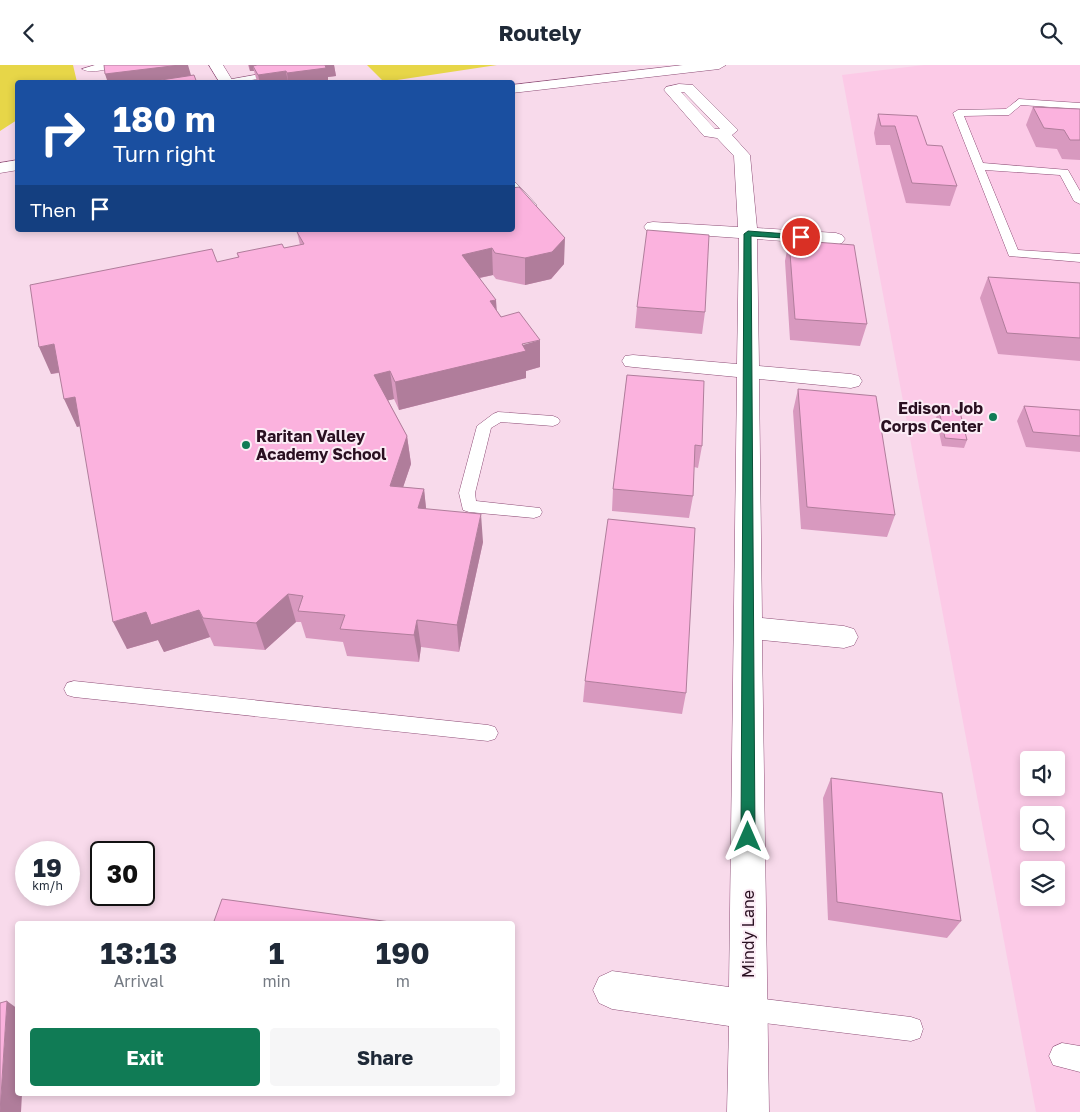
<!DOCTYPE html>
<html lang="en">
<head>
<meta charset="utf-8">
<style>
  :root { --surface:#fff; --page:#f6f6f7; --text:#1f2937; --muted:#747a83; --accent:#107b55 }
  body { margin:0; font-family:"Golos Text",sans-serif; background:var(--page); color:var(--text); height:100vh; display:flex; flex-direction:column; font-size:19px; white-space:nowrap }
  * { box-sizing:border-box; margin:0 }
  p { font-size:16px; color:var(--muted) }
  .icon { flex:none; width:28px; height:28px; fill:none; stroke:currentColor; stroke-width:2; stroke-linecap:round; stroke-linejoin:round }
  .map { position:relative; flex:1; overflow:hidden }
  .side { position:absolute; left:15px; top:856px; width:500px; height:175px; display:flex; flex-direction:column; background:var(--surface); border-radius:5px; box-shadow:0 2px 8px #0003 }
  .side>* { flex:none }
  .top-card { position:absolute; left:15px; top:15px; width:500px; height:152px; border-radius:5px; box-shadow:0 2px 8px #0003; background:#1a4fa0; color:#fff; overflow:hidden }
  .fabs { position:absolute; left:1020px; top:686px; display:grid; gap:10px }
  .fabs a { display:grid; place-items:center; width:45px; height:45px; border-radius:5px; background:var(--surface); box-shadow:0 2px 8px #0003; font-size:25px }
  .speed { position:absolute; left:15px; top:776px; display:flex; gap:10px; font-size:25px; font-weight:700; text-align:center }
  .speed>* { display:grid; place-content:center; width:65px; height:65px; border-radius:50%; background:var(--surface); box-shadow:0 2px 8px #0003; line-height:1 }
  .speed small { font-size:12px; font-weight:400 }
  .speed .limit { border:2px solid #111; border-radius:8px; background:#fff; color:#111 }
  .pin { position:absolute; display:grid; place-items:center; width:42px; height:42px; color:#fff; margin:-21px; border:2px solid #fff; border-radius:50%; box-shadow:0 1px 5px #0007 }
  .me { position:absolute; width:55px; margin:-28px; rotate:0deg; stroke-linejoin:round; filter:drop-shadow(0 0 4px #0008) }
  .turn { display:flex; align-items:center; gap:18px; height:105px; padding:0 15px; font-size:22px }
  .turn .icon { width:65px; height:65px; stroke-width:2.5 }
  .turn b { display:block; font-size:35px; line-height:42px }
  .then { display:flex; align-items:center; height:48px; padding:0 15px; background:#0003; gap:10px; font-size:19px }
  .eta { display:flex; justify-content:space-evenly; align-items:center; height:85px; text-align:center }
  .eta b { font-size:30px; font-weight:700; line-height:35px }
  .action { display:flex; gap:10px; margin-top:auto; padding:10px 15px }
  .action a { flex:1; height:58px; border-radius:5px; background:var(--accent); color:#fff; font-size:20px; font-weight:700; line-height:58px; text-align:center }
  .action a+a { background:var(--page); color:var(--text) }
  header { display:flex; justify-content:space-between; align-items:center; height:65px; padding:0 15px; background:var(--surface); font-size:22px; font-weight:700 }
  .map>svg:first-child { display:block }
</style>
</head>
<body>
<header><svg class="icon" aria-label="back" viewBox="0 0 24 24"><path d="M15 5l-7 7 7 7"/></svg>Routely<svg class="icon" aria-label="search" viewBox="0 0 24 24"><circle cx="10" cy="10" r="6"/><path d="M15 15l6 6"/></svg></header>
<div class="map">
<svg width="1080" height="1047" viewBox="0 0 1080 1047">
  <rect width="100%" height="100%" fill="#f8daeb"/>
  <path fill="#fccae7" fill-rule="evenodd" d="M924 0H1080V1047H1036L842 10ZM1029 695H1056V722H1029ZM1029 750H1056V778H1029ZM1029 805H1056V832H1029Z"/>
  <path fill="#e7d648" d="M0 0H73L77 17 18 18 17 55 0 66Z
    M367 0H497L384 17Z"/>
  <g fill="none" stroke-linecap="round" stroke-linejoin="round">
    <defs>
      <path id="lane" d="M95 0H116C109 5 89 9 82 4Z
        M309 0H329L325 3 234 18H210Z
        M1019 34 1080 38V44L1021 40 1009 50 964 51 983 98 1068 105 1080 126V139L1074 136 1060 110 985 105 1018 185 1080 189V197L1009 191 953 48 958 45 1006 44Z
        M512 117 516 118 535 138 537 140 535 142H527L512 127Z
        M498 347 553 351 558 353 560 356 558 359 553 361 501 357 491 363 475 428 476 436 540 443 542 447 540 451 534 453 469 447 463 445 459 428 477 361 493 349Z
        M74 616 488 660 495 662 498 668 495 674 488 676 74 632 67 630 64 624 67 618Z
        M748 932 911 952 920 955 923 964 920 973 911 976 748 956 739 953 736 944 739 935Z
        M1062 978 1080 981V1007L1053 1000 1049 991 1053 982Z"/>
      <path id="street" d="M209 0H223L234 18H220Z
        M679 19 693 20 738 65 732 70 750 90 757 163 836 168 842 170 845 174 842 178 836 180 757 174 759 301 851 309 859 311 862 316 859 321 851 323 759 314 762 553 844 561 854 564 858 572 854 580 844 583 762 575 769 1047H727L729 961 612 944 599 938 593 925 599 912 612 906 729 922 737 312 633 302 625 301 622 296 625 291 633 290 737 299 739 173 653 167 647 166 644 162 647 158 653 157 738 162 734 91 717 73 704 71 664 25 666 22ZM681 27H684L720 64H715Z"/>
      <path id="secondary" d="M683 0H726L719 4 512 28V20Z
        M18 95V105L0 108V98Z"/>
    </defs>
    <use href="#lane" stroke="#8e4e77" stroke-width="1"/>
    <use href="#street" stroke="#8e4e77" stroke-width="1"/>
    <use href="#secondary" stroke="#8e4e77" stroke-width="1"/>
    <use href="#lane" fill="#fff" fill-rule="evenodd"/>
    <use href="#street" fill="#fff" fill-rule="evenodd"/>
    <use href="#secondary" fill="#fff" fill-rule="evenodd"/>
  </g>
  <path fill="#d899bf" d="M248 0H334L336 11 328 12V15L310 18H258L256 13 254 6H250Z
    M1033 42 1080 44V95L1062 94 1057 84 1036 82 1026 60Z
    M878 49 927 80 957 121 950 141 906 138 890 80H876L874 68Z
    M512 165 564 199 551 214 525 220 496 214 493 210 480 213 497 246 540 302 526 306V313L399 345 394 334 388 335 407 371 411 399 403 422 424 424 426 444 483 477 459 587 421 582 419 597 347 591 343 577 306 573 301 557H296L265 585 214 581 210 572 164 587 158 575 127 584 80 361 77 362 59 308 51 309 238 192 237 188 284 183 300 180 297 167Z
    M789 175 867 259 860 281 790 275 785 196Z
    M988 212 1080 218V296L998 289 980 233Z
    M637 242 705 247 702 269 635 263Z
    M627 310 702 381 698 403 694 402 693 431 689 453 612 446 613 424Z
    M798 324 895 450 887 472 801 464 793 346Z
    M1024 341 1080 345V387L1026 382 1017 356Z
    M939 345 967 375 964 383 942 381 936 353Z
    M585 616 686 628 682 649 583 637Z
    M831 713 961 856 947 873 828 855 823 733Z"/>
  <path fill="#b07d9b" d="M155 0H188L193 17 187 18H108L105 9Z
    M249 0H297L253 1 254 6H250Z
    M325 0H334L336 11 328 12V15L310 18H288L287 8Z
    M286 6 288 18H260L258 10Z
    M565 173 564 199 551 214 525 220V193Z
    M492 183 493 210 464 216 462 190Z
    M496 235 498 261 490 236Z
    M540 275V302L526 306V313L399 345 395 317Z
    M54 279 66 306 51 309 39 282Z
    M390 306 394 334 378 338 374 310Z
    M75 332 87 359 77 362 64 334Z
    M407 371 411 399 394 449 390 421Z
    M424 424 427 452 418 443Z
    M481 449 483 477 459 587 457 560Z
    M288 529 296 557 265 585 256 558Z
    M199 545 210 572 164 587 158 575 127 584 113 557 146 547Z
    M417 555 421 582 419 597 414 570Z
    M7 936 18 944V1029H22L21 1047H0Z"/>
  <path fill="#fbb2de" stroke="#b07d9b" d="M104 0H180L105 9Z
    M257 0H325L326 3 287 8 286 6 258 10 253 1Z
    M194 10 197 18H141Z
    M1033 42 1080 44V75H1070L1064 65 1044 63Z
    M878 49 917 51 927 80 942 81 957 121 912 118 895 61H881Z
    M519 122 565 173 552 187 525 193 495 188 492 183 462 190 496 235 490 236 501 252 519 247 540 275 522 279 526 286 395 317 390 306 374 310 407 371 390 421 424 424 418 443 481 449 457 560 417 555 414 570 340 564 345 550 298 546 303 531 288 529 256 558 203 553 199 545 151 560 146 547 113 557 75 332 64 334 54 279 39 282 30 220 212 184 217 197 239 192 237 188 282 179 284 183 304 179 297 167 305 165H512V123Z
    M647 165 709 170 705 247 637 242Z
    M789 175 854 180 867 259 795 254Z
    M988 212 1080 218V273L1007 268Z
    M627 310 704 316 702 381 695 380 693 431 613 424Z
    M798 324 876 331 895 450 807 442Z
    M1024 341 1080 345V371L1033 367Z
    M939 345 960 347 967 375 945 373Z
    M608 454 695 463 686 628 585 616Z
    M831 713 942 728 961 856 837 837Z
    M222 834 405 859H213Z
    M7 936 0 1047V938Z"/>
  <path fill="#107b55" stroke="#0a5037" d="M748 166 801 170 804 172 801 174 751 171 755 772 753 777 748 779 743 777 741 772 744 169Z"/>
  <g fill="#107b55" stroke="#fbecf5" stroke-width="2">
    <circle cx="993" cy="352" r="5"/>
    <circle cx="246" cy="380" r="5"/>
  </g>
  <g text-anchor="middle" stroke-width="4" stroke-linejoin="round" paint-order="stroke">
    <g font-size="16" font-weight="bold" fill="#2a1021" stroke="#fbecf5" text-anchor="end">
      <text x="983" y="349">Edison Job<tspan x="983" dy="18">Corps Center</tspan></text>
      <text x="256" y="377" text-anchor="start">Raritan Valley<tspan x="256" dy="18">Academy School</tspan></text>
    </g>
    <g font-size="16" fill="#2a1021" stroke="#fbecf5">
      <text transform="translate(748 869) rotate(-90)" y="6">Mindy Lane</text>
    </g>
  </g>
</svg>
<div class="fabs">
<a><svg class="icon" aria-label="sound" viewBox="0 0 24 24"><path d="M4 9h4l5-4v14l-5-4H4zM17 9q2 3 0 6"/></svg></a>
<a><svg class="icon" aria-label="search" viewBox="0 0 24 24"><circle cx="10" cy="10" r="6"/><path d="M15 15l6 6"/></svg></a>
<a><svg class="icon" aria-label="layers" viewBox="0 0 24 24"><path d="M12 4l9 5-9 5-9-5zM3 14l9 5 9-5"/></svg></a>
</div>
<div class="speed"><div>19<small>km/h</small></div><div class="limit">30</div></div>
<div class="pin" style="left:801px;top:172px;background:#d93025"><svg class="icon" aria-label="arrive" viewBox="0 0 24 24"><path d="M6 21V4h12l-3 4 3 4H6"/></svg></div>
<svg class="me" style="left:748px;top:772px" viewBox="-20 -20 40 40"><path d="M0-17L14 15 0 8-14 15z" fill="#107b55" stroke="#fff" stroke-width="4"/></svg>
<div class="top-card">
<div class="turn"><svg class="icon" aria-label="right" viewBox="0 0 24 24"><path d="M7 20v-9h11M14 6l5 5-5 5"/></svg><div><b>180 m</b>Turn right</div></div>
<div class="then">Then<svg class="icon" aria-label="arrive" viewBox="0 0 24 24"><path d="M6 21V4h12l-3 4 3 4H6"/></svg></div>
</div>
<section class="side">
<div class="eta">
<div><b>13:13</b><p>Arrival</p></div>
<div><b>1</b><p>min</p></div>
<div><b>190</b><p>m</p></div>
</div>
<div class="action"><a>Exit</a><a>Share</a></div>
</section>
</div>
</body>
</html>
